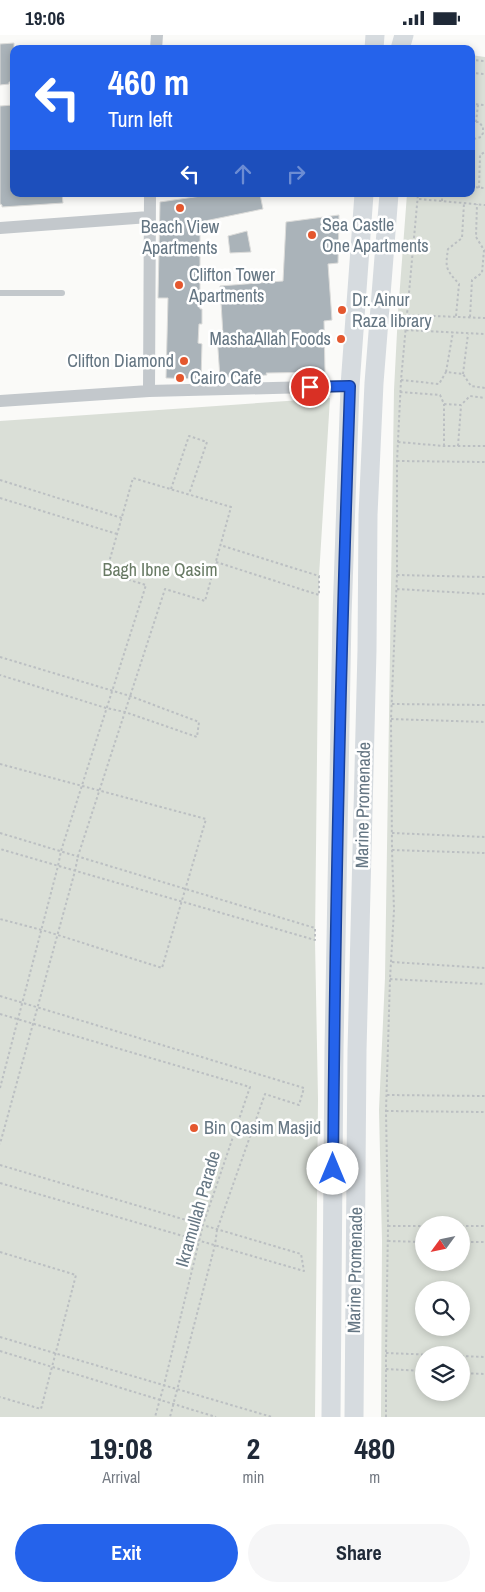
<!DOCTYPE html>
<html lang="en">
<head>
<meta charset="utf-8">
<style>
  :root { --surface:#fff; --page:#f6f6f7; --text:#1f2937; --muted:#747a83; --accent:#2563eb }
  body { margin:0; font-family:"Archivo Narrow",sans-serif; background:var(--page); color:var(--text); height:100vh; display:flex; flex-direction:column; font-size:19px; white-space:nowrap }
  * { box-sizing:border-box; margin:0 }
  p { font-size:16px; color:var(--muted) }
  .icon { flex:none; width:28px; height:28px; fill:none; stroke:currentColor; stroke-width:2; stroke-linecap:round; stroke-linejoin:round }
  .map { position:relative; height:1382px; overflow:hidden }
  .drawer { display:flex; flex-direction:column; background:var(--surface); flex:1 }
  .drawer>* { flex:none }
  .top-card { position:absolute; left:10px; top:10px; width:465px; height:152px; border-radius:10px; box-shadow:0 2px 8px #0003; background:#2563eb; color:#fff; overflow:hidden }
  .needle { width:32px; rotate:237deg }
  .fabs { position:absolute; left:415px; top:1181px; display:grid; gap:10px }
  .fabs a { display:grid; place-items:center; width:55px; height:55px; border-radius:50%; background:var(--surface); box-shadow:0 2px 8px #0003; font-size:25px }
  .pin { position:absolute; display:grid; place-items:center; width:42px; height:42px; color:#fff; margin:-21px; border:2px solid #fff; border-radius:50%; box-shadow:0 1px 5px #0007 }
  .me { position:absolute; width:55px; margin:-28px; rotate:0deg; stroke-linejoin:round; filter:drop-shadow(0 0 4px #0008) }
  .turn { display:flex; align-items:center; gap:18px; height:105px; padding:0 15px; font-size:22px }
  .turn .icon { width:65px; height:65px; stroke-width:2.5 }
  .turn b { display:block; font-size:35px; line-height:42px }
  .lanes { display:flex; align-items:center; height:48px; padding:0 15px; background:#0003; justify-content:center; gap:25px; direction:ltr }
  .lanes .off { opacity:.35 }
  .eta { display:flex; justify-content:space-evenly; align-items:center; height:85px; text-align:center }
  .eta b { font-size:30px; font-weight:700; line-height:35px }
  .action { display:flex; gap:10px; margin-top:auto; padding:10px 15px }
  .action a { flex:1; height:58px; border-radius:30px; background:var(--accent); color:#fff; font-size:20px; font-weight:700; line-height:58px; text-align:center }
  .action a+a { background:var(--page); color:var(--text) }
  .status { display:flex; justify-content:space-between; align-items:center; height:35px; padding:0 25px; background:var(--surface); direction:ltr }
  .status svg { height:14px; fill:currentColor }
  .map>svg:first-child { display:block }
</style>
</head>
<body>
<div class="status"><b>19:06</b><svg viewBox="0 0 49 12"><path d="M0 12V9h3v3zM5 12V6h3v6zM10 12V3h3v9zM15 12V0h3v12zM26 1h20v11H26zM47 4h2v5h-2z"/></svg></div>
<div class="map">
<svg width="485" height="1382" viewBox="0 0 485 1382">
  <rect width="100%" height="100%" fill="#fafaf8"/>
  <path fill="#dadfd7" fill-rule="evenodd" d="M471 20 485 22V1382H381L382 1206 379 1075 385 943 394 355 398 278 407 159H471ZM424 1190H461V1228H424ZM424 1255H461V1292H424ZM424 1320H461V1358H424Z
    M330 363 319 541 315 905 318 1064 315 1382H0V386Z"/>
  <path fill="#aab3b9" stroke="#dcdcda" d="M14 8V47H9V49L0 50V9Z
    M14 70V159H62L63 168 2 172V170L0 169V71Z
    M208 159H260L263 174 200 187V274H202V289H199L198 308 202 309 201 344 166 343 168 263H158L160 167 208 160Z
    M339 180 338 228 328 229 332 285 324 286 325 337 266 338 267 340 220 343 217 300H223L220 251 283 246 286 187Z
    M247 196 251 217 230 218 228 201Z"/>
  <g fill="none" stroke-linecap="round" stroke-linejoin="round">
    <path stroke="#bbbfc2" stroke-width="2" stroke-dasharray="2.5 2.5" stroke-linecap="butt" d="M471 25 485 26
      M471 38 485 39
      M471 45 473 25
      M471 69 485 70
      M471 87H479L483 92V98L481 102 474 104 471 103
      M476 87 478 70
      M472 119 474 104
      M471 152 485 153
      M479 153 480 120 485 117
      M419 164 485 170
      M442 166V159
      M408 280 485 283
      M456 281 459 249C446 234 445 234 448 214L462 203 464 168
      M470 282 472 245 482 238 484 215 476 202 477 169
      M406 295 485 299
      M446 337 453 297
      M463 339 468 299
      M401 345 439 349 446 337 463 339 471 351 485 353
      M400 357 440 360 444 369 461 370 470 361 485 363
      M398 407 444 411H485
      M444 411V369
      M458 411 461 371
      M397 426 485 427
      M0 445 122 483
      M171 454 189 401 207 407 189 459
      M0 463 117 499
      M216 527 319 560V541L220 510
      M397 540 485 542
      M397 554 485 559
      M0 622 130 661 199 687 197 702 125 677 106 673 0 640
      M392 669 485 670
      M391 684 485 687
      M0 729 206 784 162 933 42 895 0 884
      M0 798 315 893V905L0 814
      M392 798 485 802
      M392 815 485 818
      M392 927 485 933
      M390 944 485 949
      M0 961 304 1053 299 1070 265 1059 217 1195 215 1210 170 1382
      M0 979 250 1052 203 1190 164 1350 155 1382
      M0 1053 58 831 61 816 146 550 106 538 133 443 231 472 205 566 165 554 78 821 75 836 0 1109
      M387 1060 485 1061
      M386 1076 485 1077
      M0 1130 301 1219 304 1236 0 1148
      M388 1191H424
      M461 1191H485
      M388 1206 424 1207
      M461 1207H485
      M0 1217 76 1240 41 1374 0 1362
      M0 1302 272 1382
      M0 1316 216 1382
      M386 1318 435 1320
      M461 1321 485 1322
      M386 1334 424 1336
      M461 1338 485 1339
      M386 1382V1318L388 1191 386 1076 390 944 394 875 392 815 391 684 397 540V426L401 345 418 159"/>
    <path stroke="#c3c8cc" stroke-width="6" d="M0 258H62"/>
    <path stroke="#c3c8cc" stroke-width="12" d="M156 14 157 0
      M0 193 149 182
      M149 356 150 159
      M0 366 149 356 350 351"/>
    <path stroke="#d6dbdf" stroke-width="19" d="M374 14 375 0
      M400 14 404 0
      M331 1382 334 1014 342 581 350 351 364 159
      M354 1382 357 1016 367 615 368 480 374 348 389 159"/>
  </g>
  <g fill="none" stroke-linecap="round" stroke-linejoin="round">
    <defs>
      <path id="route" d="M310 352 350 351C341 612 335 873 333 1134"/>
    </defs>
    <use href="#route" stroke="#184099" stroke-width="12"/>
    <use href="#route" stroke="#2563eb" stroke-width="9"/>
  </g>
  <g fill="#e4572e" stroke="#fff" stroke-width="2">
    <circle cx="180" cy="173" r="5"/>
    <circle cx="312" cy="200" r="5"/>
    <circle cx="179" cy="250" r="5"/>
    <circle cx="342" cy="275" r="5"/>
    <circle cx="341" cy="304" r="5"/>
    <circle cx="184" cy="326" r="5"/>
    <circle cx="180" cy="343" r="5"/>
    <circle cx="194" cy="1093" r="5"/>
  </g>
  <g text-anchor="middle" stroke-width="5" stroke-linejoin="round" paint-order="stroke">
    <g font-size="18" fill="#657683" stroke="#fff" text-anchor="start">
      <text x="322" y="196">Sea Castle<tspan x="322" dy="21">One Apartments</tspan></text>
      <text x="180" y="198" text-anchor="middle">Beach View<tspan x="180" dy="21">Apartments</tspan></text>
      <text x="189" y="246">Clifton Tower<tspan x="189" dy="21">Apartments</tspan></text>
      <text x="352" y="271">Dr. Ainur<tspan x="352" dy="21">Raza library</tspan></text>
      <text x="331" y="310" text-anchor="end">MashaAllah Foods</text>
      <text x="174" y="332" text-anchor="end">Clifton Diamond</text>
      <text x="190" y="349">Cairo Cafe</text>
      <text x="204" y="1099">Bin Qasim Masjid</text>
    </g>
    <g font-size="18" fill="#687a64" stroke="#fff">
      <text x="160" y="541">Bagh Ibne Qasim</text>
    </g>
    <g font-size="18" fill="#657683" stroke="#fff">
      <text transform="translate(363 770) rotate(-89)" y="6">Marine Promenade</text>
      <text transform="translate(198 1174) rotate(-74)" y="6">Ikramullah Parade</text>
      <text transform="translate(355 1235) rotate(-89)" y="6">Marine Promenade</text>
    </g>
  </g>
</svg>
<div class="fabs">
<a><svg class="needle" viewBox="-14 -14 28 28"><path d="M0-13l5 13h-10z" fill="#e53935"/><path d="M0 13l5-13h-10z" fill="#747a83"/></svg></a>
<a><svg class="icon" aria-label="search" viewBox="0 0 24 24"><circle cx="10" cy="10" r="6"/><path d="M15 15l6 6"/></svg></a>
<a><svg class="icon" aria-label="layers" viewBox="0 0 24 24"><path d="M12 4l9 5-9 5-9-5zM3 14l9 5 9-5"/></svg></a>
</div>
<div class="pin" style="left:310px;top:352px;background:#d93025"><svg class="icon" aria-label="arrive" viewBox="0 0 24 24"><path d="M6 21V4h12l-3 4 3 4H6"/></svg></div>
<svg class="me" style="left:333px;top:1134px" viewBox="-20 -20 40 40"><circle r="19" fill="#fff"/><path d="M0-13L10 11 0 6-10 11z" fill="#2563eb"/></svg>
<div class="top-card">
<div class="turn"><svg class="icon" aria-label="left" viewBox="0 0 24 24"><path d="M17 20v-9H6M10 6l-5 5 5 5"/></svg><div><b>460 m</b>Turn left</div></div>
<div class="lanes"><svg class="icon" aria-label="left" viewBox="0 0 24 24"><path d="M17 20v-9H6M10 6l-5 5 5 5"/></svg><svg class="icon off" aria-label="ahead" viewBox="0 0 24 24"><path d="M12 20V5M6 11l6-6 6 6"/></svg><svg class="icon off" aria-label="right" viewBox="0 0 24 24"><path d="M7 20v-9h11M14 6l5 5-5 5"/></svg></div>
</div>
</div>
<section class="drawer">
<div class="eta">
<div><b>19:08</b><p>Arrival</p></div>
<div><b>2</b><p>min</p></div>
<div><b>480</b><p>m</p></div>
</div>
<div class="action"><a>Exit</a><a>Share</a></div>
</section>
</body>
</html>
